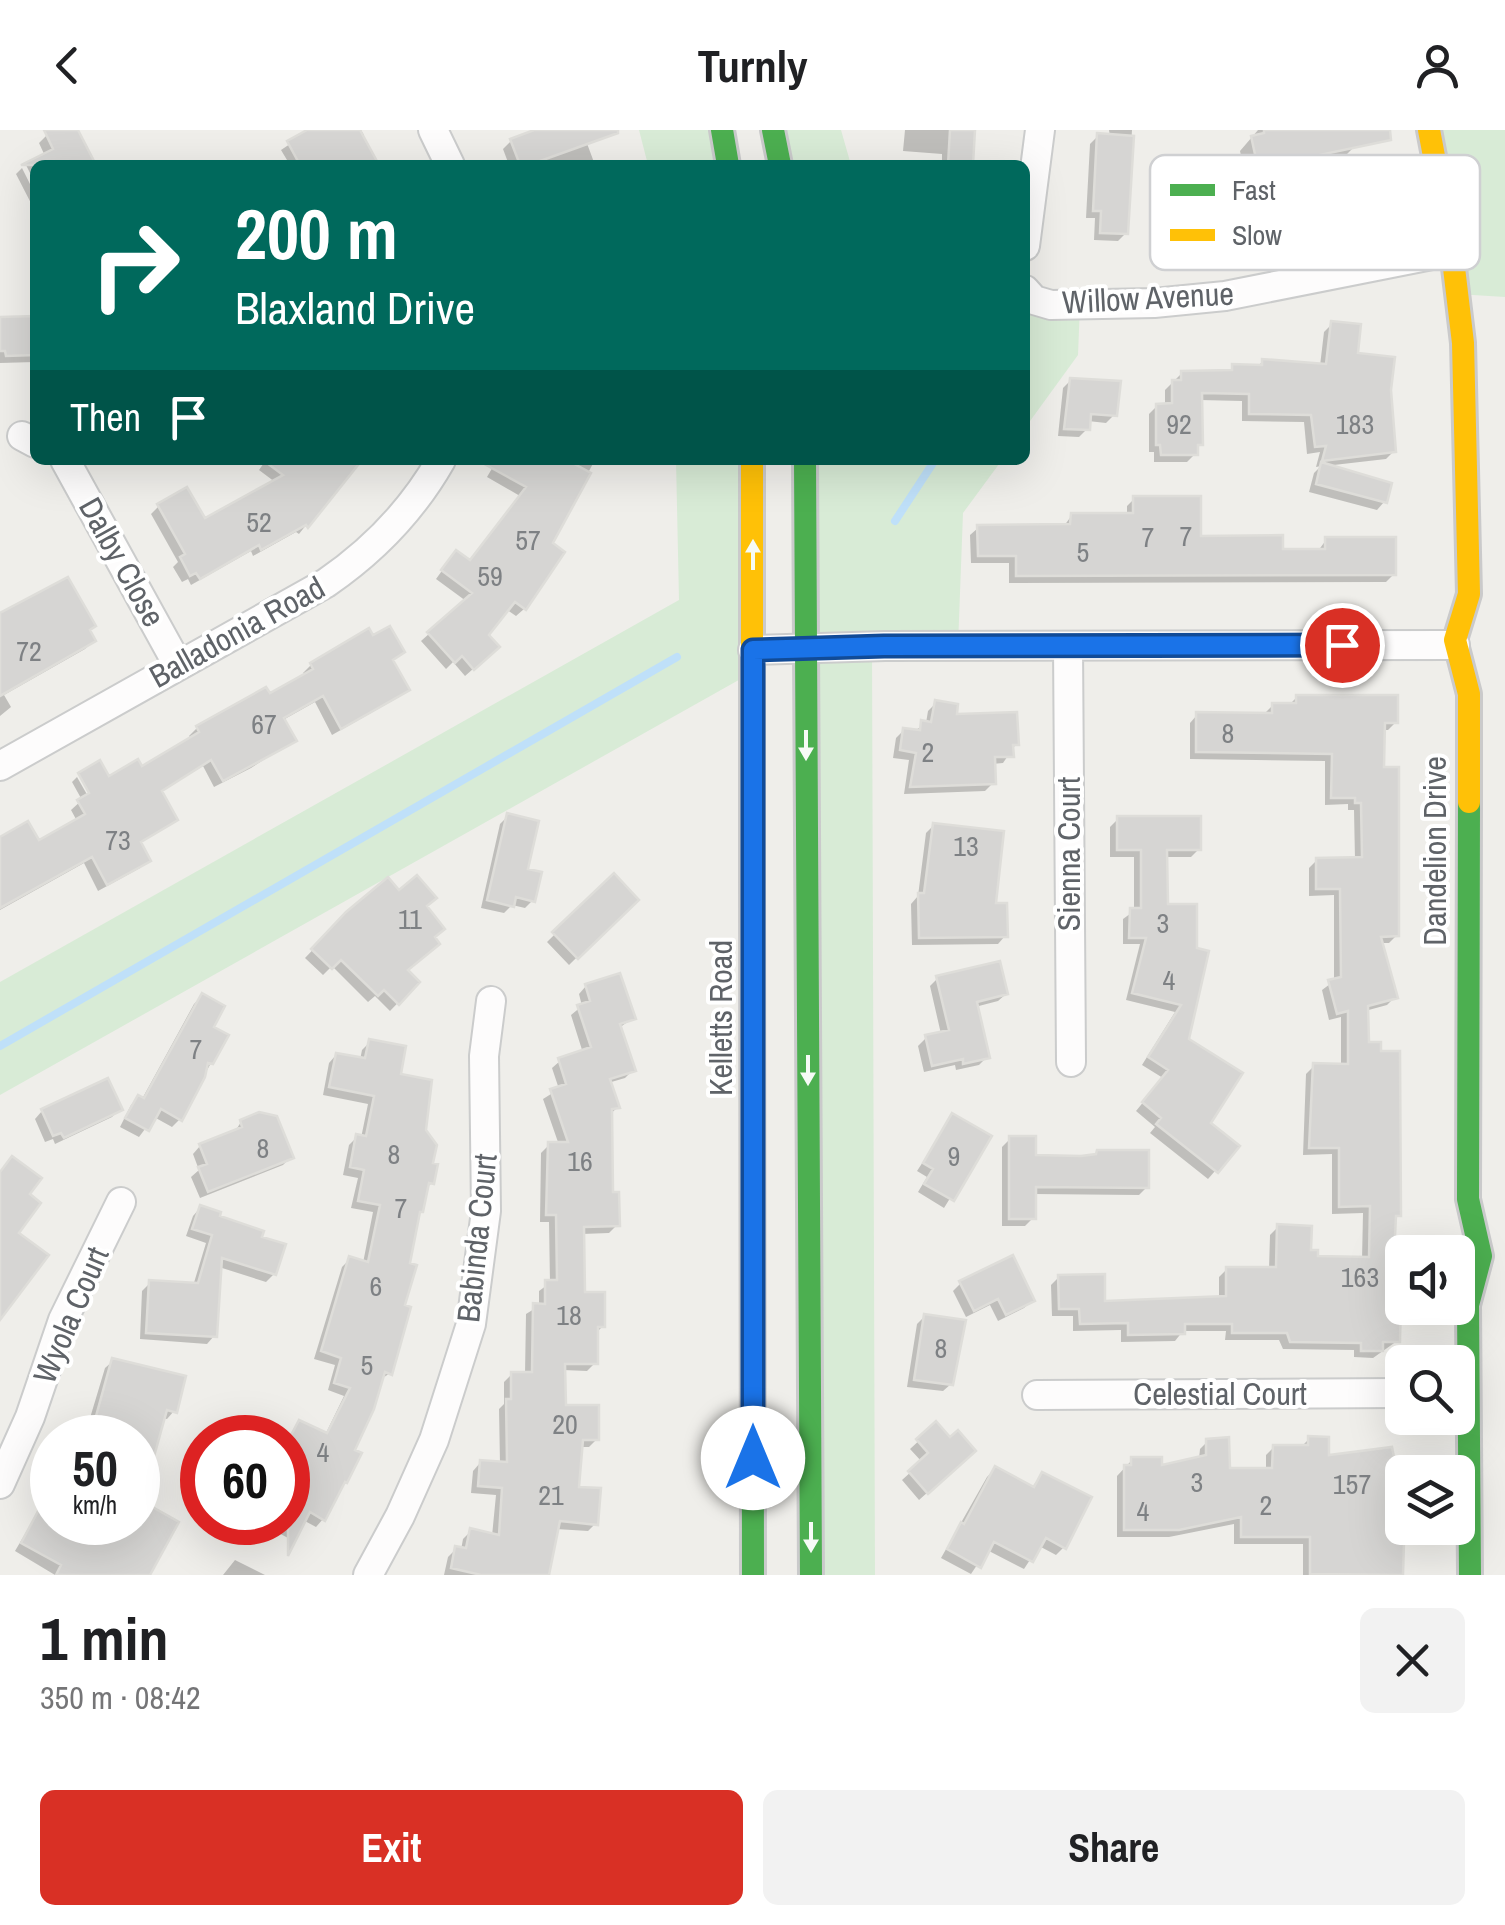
<!DOCTYPE html>
<html lang="en">
<head>
<meta charset="utf-8">
<style>
  :root { --surface:#fff; --page:#f2f2f2; --text:#202124; --muted:#757577; --accent:#d93025 }
  body { margin:0; font-family:"Archivo Narrow",sans-serif; background:var(--page); color:var(--text); height:100vh; display:flex; flex-direction:column; font-size:38px; white-space:nowrap }
  * { box-sizing:border-box; margin:0 }
  p { font-size:32px; color:var(--muted) }
  .icon { flex:none; width:55px; height:55px; fill:none; stroke:currentColor; stroke-width:2; stroke-linecap:round; stroke-linejoin:round }
  .map { position:relative; height:1445px; overflow:hidden }
  .panel { display:flex; flex-direction:column; background:var(--surface); flex:1 }
  .panel>* { flex:none }
  .guide { position:absolute; left:30px; top:30px; width:1000px; height:305px; border-radius:15px; box-shadow:0 10px 40px #0002; background:#00695c; color:#fff; overflow:hidden }
  .controls { position:absolute; left:1385px; top:1105px; display:grid; gap:20px }
  .controls a { display:grid; place-items:center; width:90px; height:90px; border-radius:15px; background:var(--surface); box-shadow:0 10px 40px #0002; font-size:50px }
  .speed { position:absolute; left:30px; top:1285px; display:flex; gap:20px; font-size:50px; font-weight:700; text-align:center }
  .speed>* { display:grid; place-content:center; width:130px; height:130px; border-radius:50%; background:var(--surface); box-shadow:0 10px 40px #0002; line-height:1 }
  .speed small { font-size:25px; font-weight:400 }
  .speed .limit { border:15px solid #d22; background:#fff; color:#111 }
  .pin { position:absolute; display:grid; place-items:center; width:85px; height:85px; color:#fff; margin:-42px; border:5px solid #fff; border-radius:50%; box-shadow:0 2px 10px #0007 }
  .me { position:absolute; width:110px; margin:-55px; rotate:0deg; stroke-linejoin:round; filter:drop-shadow(0 0 8px #0008) }
  .turn { display:flex; align-items:center; gap:35px; height:210px; padding:0 40px; font-size:45px }
  .turn .icon { width:130px; height:130px; stroke-width:2.5 }
  .turn b { display:block; font-size:70px; line-height:85px }
  .then { display:flex; align-items:center; height:95px; padding:0 40px; background:#0003; gap:20px; font-size:38px }
  .round { display:grid; place-items:center; flex:none; width:105px; height:105px; border-radius:15px; background:var(--page) }
  .summary { display:flex; align-items:center; justify-content:space-between; height:170px; padding:0 40px }
  h1 { font-size:60px; font-weight:800; line-height:75px }
  .cta { display:flex; gap:20px; margin-top:auto; padding:20px 40px }
  .cta a { flex:1; height:115px; border-radius:15px; background:var(--accent); color:#fff; font-size:40px; font-weight:800; line-height:115px; text-align:center }
  .cta a+a { background:var(--page); color:var(--text) }
  header { display:flex; justify-content:space-between; align-items:center; height:130px; padding:0 40px; background:var(--surface); font-size:45px; font-weight:800 }
  .map>svg:first-child { display:block }
</style>
</head>
<body>
<header><svg class="icon" aria-label="back" viewBox="0 0 24 24"><path d="M15 5l-7 7 7 7"/></svg>Turnly<svg class="icon" aria-label="person" viewBox="0 0 24 24"><circle cx="12" cy="8" r="4"/><path d="M4 21q1-7 8-7t8 7"/></svg></header>
<div class="map">
<svg width="1505" height="1445" viewBox="0 0 1505 1445">
  <rect width="100%" height="100%" fill="#efeeea"/>
  <path fill="#d8ebd6" d="M639 0H722L728 35H648Z
    M773 0H841L851 35H780Z
    M1429 0H1505V167L1457 164Z
    M1025 160 1080 174 1078 225 1025 298Z
    M676 330H752L753 542 0 965V852L679 470Z
    M805 330H1002L963 383 958 516H872L875 1445H811Z"/>
  <path fill="#0003" d="M52 0H75L93 35H35V53L26 35 45 26 39 13Z
    M307 0H361L364 5 361 8 376 35H290L281 20 308 2Z
    M541 0H582L595 35H509L503 19 511 11Z
    M905 0H972L970 35H942V24L903 21Z
    M1109 0H1132L1126 103 1118 111 1094 110 1095 88H1086L1090 14 1098 6 1110 7Z
    M1258 0H1352L1355 16 1343 28 1246 49 1240 21Z
    M22 38 35 64V81L16 44Z
    M35 189V232L0 233V190Z
    M1332 194 1355 225 1389 260 1394 321 1386 329 1325 336 1384 372 1377 380 1309 362 1314 343 1321 336 1316 337 1320 322 1307 324 1304 292 1242 291V271L1200 270V314L1195 324 1187 332H1154V322H1149V284L1157 276H1165V260L1182 243H1227L1233 237H1257L1263 231 1320 236 1324 202Z
    M1071 250 1114 285 1106 293 1088 291 1087 299 1079 307 1058 306 1063 258Z
    M266 330H358L299 404 296 402 253 426 251 421 191 455 188 449 182 452 173 437 178 432 151 384 159 376 204 391 275 352 259 340Z
    M497 330H595L549 414 561 422 524 479 516 486 506 479 486 505 489 525 465 546 453 532 446 539 421 511 466 471 436 449 449 431 469 433 520 366 487 347Z
    M1134 369 1199 409 1281 421H1318L1326 410 1394 444 1386 452 1009 453V433H971L970 405 978 398 1064 396 1072 385 1127 386V376Z
    M0 486 87 501 93 511 85 519 4 565 11 577 0 586Z
    M368 502 372 509 402 522 391 532 407 559 399 567 332 605 315 572 283 590 294 610 251 638 214 657 203 636 159 662 175 690 139 714 148 730 140 738 98 761 84 733 0 780V710L38 713 77 691 71 680 82 670 72 652 77 647 93 675 108 649 141 639 191 610 189 606 197 598 265 560 269 567 305 546 303 543 311 535Z
    M1297 567 1396 592 1388 600H1383L1381 639 1397 805 1389 813H1381L1395 867 1387 875 1365 881 1366 915 1398 1085 1393 1091 1391 1129 1397 1211 1373 1228 1354 1227V1220L1283 1219 1279 1210H1225L1226 1201H1183L1175 1211 1121 1212V1200L1073 1201V1186H1052L1051 1155 1059 1147 1103 1174 1219 1169V1147L1227 1139H1269L1270 1105 1278 1097 1315 1128 1362 1130 1363 1083 1332 1084V1024L1303 1025 1306 944 1314 936H1341V887L1329 890 1322 860 1334 851V765L1309 766V738L1317 730H1355L1354 680H1348V674L1325 675V631L1190 629V593L1197 585 1265 583 1273 575H1289Z
    M936 573 954 587 1016 614 1003 633 992 634 993 653 985 661 904 664 909 630 893 628 896 608 904 600 913 602 926 593 928 581Z
    M508 686 533 770 525 778 512 775 504 783 481 778 500 694Z
    M1118 689 1199 719 1191 727H1165V776H1194L1186 910 1208 994 1236 1017 1208 1049 1150 1003 1155 997 1136 981 1163 948 1142 935 1175 882 1126 870 1140 814H1123V789L1134 781V727H1110V697Z
    M934 695 993 776 1005 806 998 814 912 815 911 774 918 766 926 703Z
    M614 746 636 769 569 835 547 812Z
    M398 764 424 777 405 841 417 853 390 881 375 866 368 872 332 836 323 845 305 828 347 784Z
    M938 848 1006 864 998 871 975 877 987 927 979 935 956 940 955 935 924 942 918 916 926 908 941 904 930 856Z
    M586 856 633 888 619 898 633 940 625 948 608 953 617 978 609 985 610 1065 617 1095 609 1103 582 1104 583 1164 603 1196 595 1204V1233L587 1241 563 1240V1278L597 1309 589 1317H580L576 1359 596 1393 588 1401 556 1399 546 1445H444L448 1427 456 1419 461 1420 463 1409 471 1401 492 1406 496 1365 471 1363 473 1341 480 1333 500 1334 499 1279 504 1274V1252L512 1244H525L526 1184 539 1176V1161L550 1153 549 1092H540L541 1023 549 1015H559L543 969 559 959 552 938 560 931 583 923 571 885 582 876 579 864Z
    M202 866 211 933 180 989 172 997 154 987 139 1007 120 997 131 975 139 968 142 969 194 874Z
    M370 912 398 946 424 1001 432 1053 425 1059 417 1085 390 1243 380 1250 323 1389 316 1397 303 1390 290 1409 271 1399 274 1392H288L287 1308 299 1293 325 1305 344 1266 328 1260 335 1235 314 1229 342 1137 350 1129 363 1133 373 1082 351 1078 358 1048 343 1045 349 1015 357 1007 361 1008 368 974 323 965 329 933 336 925 360 930 362 920Z
    M120 979 112 987 55 1014 53 1009 45 1012 35 989 42 981Z
    M953 986 988 1007 944 1078 918 1062 927 1047 917 1041Z
    M241 992 291 1027 283 1035 200 1068 191 1047 199 1040 193 1024 200 1016 234 1003Z
    M1010 1009 1034 1028 1093 1027 1098 1022 1147 1057 1139 1065 1033 1064V1088L1025 1096H1002V1017Z
    M200 1078 259 1108 274 1144 266 1152 219 1137 214 1206 207 1214 140 1209 142 1161 150 1153 193 1156 206 1113 186 1106 193 1086Z
    M961 1153 1032 1171 1024 1178 998 1191 990 1175 966 1187 953 1161Z
    M925 1186 951 1254 943 1261 907 1257 917 1194Z
    M113 1231 174 1281 167 1289 162 1288 145 1348 138 1356V1308H84L105 1238Z
    M936 1295 965 1329 919 1370 902 1350 922 1332 910 1319Z
    M1309 1309 1326 1328 1398 1363 1390 1372 1389 1414H1401V1445H1303V1414H1234V1394L1169 1407H1117V1346L1132 1330 1159 1338 1199 1329 1200 1319 1208 1311 1227 1340H1266V1325L1274 1317H1301Z
    M995 1339 1031 1358 1042 1345 1064 1417 1056 1425 1039 1416 1024 1439 987 1420 971 1444 941 1428 987 1347Z
    M52 1358V1392H138V1372L176 1393 147 1445H55L15 1421Z
    M235 1430 265 1445H223Z"/>
  <g fill="none" stroke-linecap="round" stroke-linejoin="round">
    <path stroke="#bfe0f9" stroke-width="8" d="M895 391 935 330
      M0 916 677 527"/>
  </g>
  <path fill="#d6d5d3" stroke="#deddd9" stroke-width="2.5" d="M44 0H78L96 35H21L53 19Z
    M307 0H360L379 35H300L287 11Z
    M534 0H618V3L529 35H520L510 9Z
    M950 0H975L973 35H948Z
    M1264 0H1390L1391 10 1258 38 1251 6 1264 3Z
    M1097 3 1134 6 1128 104 1100 103 1101 81H1093Z
    M35 186V225L6 226 5 221H0V187Z
    M1331 191 1361 194 1358 223 1395 227 1391 260 1396 322 1322 331 1326 316 1315 317 1311 285 1249 284V264L1202 263 1203 315H1198V325H1161L1160 315H1156V274L1172 273V250H1181V241L1232 240V234L1262 235V229L1326 234Z
    M1070 248 1121 251 1117 286 1091 284 1090 300 1064 299Z
    M263 330H362L308 398 306 395 261 420 259 415 200 449 196 443 190 446 180 427 185 424 157 374 187 357 205 388 283 345Z
    M477 330H567L591 343 553 413 565 422 526 480 515 472 489 505 500 517 474 540 462 526 455 533 427 502 472 463 441 440 456 420 470 430 526 357Z
    M1321 332 1392 353 1387 373 1316 354Z
    M1133 366H1201V406L1283 405V419H1325V407H1396V445L1016 446V426H978L977 395 1070 394 1071 383H1133Z
    M68 447 96 496 90 500 96 511 0 566V483Z
    M390 496 405 522 393 530 410 560 341 599 323 566 284 588 297 611 223 651 211 630 162 661 178 690 141 712 151 731 107 755 92 727 0 778V707L28 691 39 710 85 684 77 670 89 663 78 643 100 630 109 646 138 629 142 636 199 602 196 596 266 557 270 563 313 539 310 533 369 498 373 505Z
    M1296 565H1398V593H1385L1384 637H1399V806L1381 807 1398 868 1368 876 1369 912H1381V921H1400L1401 1086H1396L1394 1126 1402 1127 1400 1212H1383V1221H1361V1213L1290 1212 1287 1203H1232V1194H1185V1204L1128 1205V1193L1080 1194 1079 1179H1059L1058 1145 1105 1144V1171L1226 1166V1137H1276L1277 1094 1312 1096 1311 1120H1318V1126L1369 1127 1370 1076 1339 1077V1018H1309L1313 933 1348 934V881L1337 884 1328 850 1341 847 1340 759H1316V728L1362 727 1361 673H1355V668H1331L1332 624 1196 622V582L1272 583V573H1296Z
    M935 570 958 574 957 584 1017 582 1019 615H1013L1014 627H995L996 654 910 657 916 623 900 620 903 598 920 600 921 590 931 592Z
    M507 683 539 691 528 739 542 742 535 772 516 767 514 777 487 770Z
    M1117 686H1201V720H1167L1168 774H1197V818L1209 821 1189 909 1243 943 1211 993 1240 1016 1218 1043 1156 994 1161 988 1142 972 1168 940 1148 927 1181 875 1132 863 1146 808H1129L1130 778H1141V720H1117Z
    M933 693 1004 701 996 773H1007L1008 807 919 808 918 763H924Z
    M614 743 639 770 578 829 552 802Z
    M417 745 437 768 427 776 445 799 435 807 440 814 408 840 420 852 399 875 384 860 378 866 341 830 332 839 311 819 346 782 388 747 399 760Z
    M1000 831 1008 864 977 872 990 928 963 934V929L932 936 925 905 949 900 936 846Z
    M620 843 636 889 620 894 636 941 610 949 620 978 612 979 613 1062H619L620 1096 584 1097 585 1162H605V1197H598V1234H565L566 1275H599V1310H583L579 1357 601 1358 598 1395 560 1391 549 1445H481L451 1438 455 1416 466 1418 470 1398 499 1405 502 1358 478 1356 480 1330 507 1332 506 1269H511V1242H532L533 1173 545 1174V1150H557L556 1085H546L548 1012H568L550 959 566 954 558 928 591 917 577 875 590 871 585 854Z
    M202 863 225 876 214 897 229 905 213 934 208 933 205 947 182 991 161 979 149 1001 125 988 138 965 144 968Z
    M369 909 406 916 401 944 432 950 426 1000 437 1015 433 1033 438 1034 434 1054 429 1053 423 1082H420L410 1133 417 1135 405 1175 411 1177 392 1245 385 1242 374 1279 355 1320 362 1323 347 1353 345 1352 325 1391 310 1382 288 1426V1311L299 1290 327 1303 350 1258 334 1253 341 1228 321 1221 349 1126 368 1132 380 1075 358 1071 364 1040 350 1037 356 1004 366 1006 374 966 329 957 336 923 365 928Z
    M108 948 123 980 64 1008 61 1003 53 1006 41 979Z
    M259 982 277 986 294 1028 208 1062 198 1037 207 1034 199 1014 242 997 240 990Z
    M952 983 992 1006 954 1071 924 1054 933 1039 923 1033Z
    M1009 1006H1036V1025L1081 1026 1096 1024 1097 1020H1149V1058L1036 1057V1089H1009Z
    M12 1026 42 1048 30 1064 41 1073 19 1103 49 1125 0 1190V1042Z
    M200 1075 221 1082 220 1086 264 1101 262 1107 286 1114 276 1145 222 1128 217 1207 146 1203 149 1150 198 1153 212 1105 192 1099Z
    M1013 1125 1035 1171 1006 1185 998 1169 974 1181 959 1151Z
    M924 1184 966 1190 953 1255 914 1250Z
    M112 1228 186 1246 177 1283 167 1280 144 1362 138 1361V1308H90Z
    M936 1291 950 1307 958 1300 976 1321 928 1364 908 1341 928 1323 916 1309Z
    M1308 1306 1329 1307V1325L1392 1317 1401 1364 1392 1365V1411L1404 1412 1403 1445 1310 1444V1407H1241V1387L1179 1400H1124V1335H1131V1327H1162V1335L1206 1325V1309L1229 1307 1230 1338H1272L1273 1315H1308Z
    M995 1336 1034 1357 1042 1342 1092 1367 1066 1419 1046 1408 1033 1432 994 1412 981 1438 947 1419 961 1392 964 1394Z
    M52 1355V1392H138V1369L179 1392 150 1445H56L61 1435 21 1413Z"/>
  <g fill="none" stroke-linecap="round" stroke-linejoin="round">
    <defs>
      <path id="street" d="M433 0 450 35
        M1025 116 1040 0
        M1025 160 1034 170 1051 175 1154 173 1225 166 1452 121
        M22 306 35 313
        M65 330 178 535
        M1068 516 1071 932
        M753 520 885 516 1455 515
        M0 636 326 453C374 420 412 381 441 330
        M1037 1265 1402 1263
        M0 1354 30 1287 63 1190 121 1072
        M368 1445 400 1386 434 1310 471 1194 486 1081 484 926 491 871"/>
      <path id="fast" d="M722 0 728 35
        M773 0 780 35
        M805 330 811 1445
        M1469 672 1468 1069 1481 1126 1468 1175 1470 1445
        M752 749 753 1445"/>
      <path id="slow" d="M1429 0 1452 121 1463 213 1469 464 1455 510 1469 564V672
        M752 330V749"/>
    </defs>
    <use href="#street" stroke="#cbcccc" stroke-width="32"/>
    <use href="#fast" stroke="#cacacb" stroke-width="28"/>
    <use href="#slow" stroke="#cacacb" stroke-width="28"/>
    <use href="#street" stroke="#fdfcfc" stroke-width="28"/>
    <use href="#fast" stroke="#4caf50" stroke-width="22"/>
    <use href="#slow" stroke="#ffc107" stroke-width="22"/>
  </g>
  <defs><path id="oneway-solid" d="M-6-.8H1V-3.2L6.5 0L1 3.2V.8H-6Z" transform="scale(2.5)"/></defs>
  <g fill="#f6fbf6">
    <use href="#oneway-solid" transform="translate(753 425) rotate(-90)"/>
    <use href="#oneway-solid" transform="translate(806 615) rotate(90)"/>
    <use href="#oneway-solid" transform="translate(808 940) rotate(90)"/>
    <use href="#oneway-solid" transform="translate(811 1407) rotate(90)"/>
  </g>
  <g fill="none" stroke-linecap="round" stroke-linejoin="round">
    <defs>
      <path id="route" d="M753 1328V520L884 516 1342 515"/>
    </defs>
    <use href="#route" stroke="#114b97" stroke-width="25"/>
    <use href="#route" stroke="#1a73e8" stroke-width="18"/>
  </g>
  <g text-anchor="middle" stroke-width="8" stroke-linejoin="round" paint-order="stroke">
    <g font-size="28" fill="#7e8184">
      <text x="1179" y="304">92</text>
      <text x="1355" y="304">183</text>
      <text x="259" y="402">52</text>
      <text x="1186" y="416">7</text>
      <text x="1148" y="417">7</text>
      <text x="528" y="420">57</text>
      <text x="1083" y="432">5</text>
      <text x="490" y="456">59</text>
      <text x="29" y="531">72</text>
      <text x="264" y="604">67</text>
      <text x="1228" y="613">8</text>
      <text x="928" y="632">2</text>
      <text x="118" y="720">73</text>
      <text x="966" y="726">13</text>
      <text x="410" y="799">11</text>
      <text x="1163" y="803">3</text>
      <text x="1169" y="860">4</text>
      <text x="196" y="929">7</text>
      <text x="263" y="1028">8</text>
      <text x="394" y="1034">8</text>
      <text x="954" y="1036">9</text>
      <text x="580" y="1041">16</text>
      <text x="401" y="1088">7</text>
      <text x="1360" y="1157">163</text>
      <text x="376" y="1166">6</text>
      <text x="569" y="1195">18</text>
      <text x="941" y="1228">8</text>
      <text x="367" y="1245">5</text>
      <text x="565" y="1304">20</text>
      <text x="323" y="1332">4</text>
      <text x="1197" y="1362">3</text>
      <text x="1352" y="1364">157</text>
      <text x="551" y="1375">21</text>
      <text x="1266" y="1385">2</text>
      <text x="1143" y="1391">4</text>
    </g>
    <g font-size="32" fill="#5f6368" stroke="#fff">
      <text transform="translate(1148 168) rotate(-3)" y="11">Willow Avenue</text>
      <text transform="translate(122 432) rotate(61)" y="11">Dalby Close</text>
      <text transform="translate(237 502) rotate(-29)" y="11">Balladonia Road</text>
      <text transform="translate(1435 721) rotate(-90)" y="11">Dandelion Drive</text>
      <text transform="translate(1069 724) rotate(-90)" y="11">Sienna Court</text>
      <text transform="translate(721 888) rotate(-90)" y="11">Kelletts Road</text>
      <text transform="translate(477 1108) rotate(-84)" y="11">Babinda Court</text>
      <text transform="translate(71 1185) rotate(-67)" y="11">Wyola Court</text>
      <text x="1220" y="1275">Celestial Court</text>
    </g>
  </g>
  <rect x="1150" y="25" width="330" height="115" rx="15" fill="#fff" stroke="#cfd0d2" stroke-width="2.5"/>
  <rect x="1170" y="54" width="45" height="12" fill="#4caf50"/>
  <rect x="1170" y="99" width="45" height="12" fill="#ffc107"/>
  <g font-size="28" fill="#5f6368">
    <text x="1232" y="70">Fast</text>
    <text x="1232" y="115">Slow</text>
  </g>
</svg>
<div class="controls">
<a><svg class="icon" aria-label="sound" viewBox="0 0 24 24"><path d="M4 9h4l5-4v14l-5-4H4zM17 9q2 3 0 6"/></svg></a>
<a><svg class="icon" aria-label="search" viewBox="0 0 24 24"><circle cx="10" cy="10" r="6"/><path d="M15 15l6 6"/></svg></a>
<a><svg class="icon" aria-label="layers" viewBox="0 0 24 24"><path d="M12 4l9 5-9 5-9-5zM3 14l9 5 9-5"/></svg></a>
</div>
<div class="speed"><div>50<small>km/h</small></div><div class="limit">60</div></div>
<div class="pin" style="left:1342px;top:515px;background:#d93025"><svg class="icon" aria-label="arrive" viewBox="0 0 24 24"><path d="M6 21V4h12l-3 4 3 4H6"/></svg></div>
<svg class="me" style="left:753px;top:1328px" viewBox="-20 -20 40 40"><circle r="19" fill="#fff"/><path d="M0-13L10 11 0 6-10 11z" fill="#1a73e8"/></svg>
<div class="guide">
<div class="turn"><svg class="icon" aria-label="right" viewBox="0 0 24 24"><path d="M7 20v-9h11M14 6l5 5-5 5"/></svg><div><b>200 m</b>Blaxland Drive</div></div>
<div class="then">Then<svg class="icon" aria-label="arrive" viewBox="0 0 24 24"><path d="M6 21V4h12l-3 4 3 4H6"/></svg></div>
</div>
</div>
<section class="panel">
<div class="summary"><div><h1>1 min</h1><p>350 m · 08:42</p></div><a class="round"><svg class="icon" aria-label="close" viewBox="0 0 24 24"><path d="M6 6l12 12M18 6L6 18"/></svg></a></div>
<div class="cta"><a>Exit</a><a>Share</a></div>
</section>
</body>
</html>
